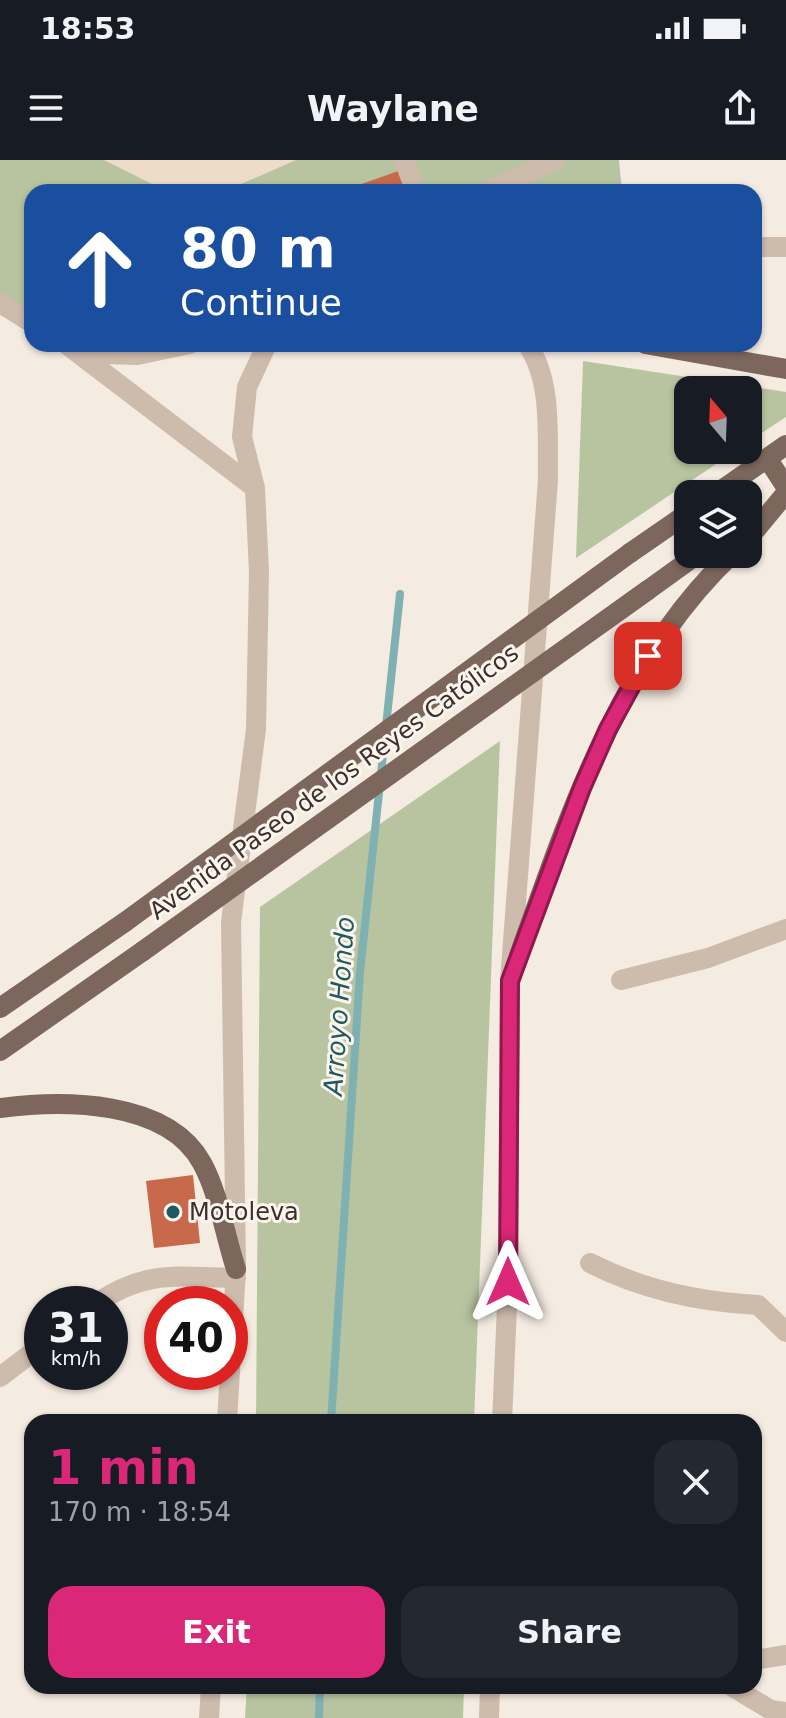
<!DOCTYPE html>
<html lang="en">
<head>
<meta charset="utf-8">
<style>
  :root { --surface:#171b24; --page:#242831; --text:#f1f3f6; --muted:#9ea1a6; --accent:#db2777 }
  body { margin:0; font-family:"DejaVu Sans",sans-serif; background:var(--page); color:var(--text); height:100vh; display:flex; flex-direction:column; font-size:30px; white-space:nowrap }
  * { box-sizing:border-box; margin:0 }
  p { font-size:26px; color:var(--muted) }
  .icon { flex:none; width:44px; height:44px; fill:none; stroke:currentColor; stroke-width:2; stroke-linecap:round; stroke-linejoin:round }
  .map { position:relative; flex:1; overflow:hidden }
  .details { position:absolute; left:24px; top:1254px; width:738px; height:280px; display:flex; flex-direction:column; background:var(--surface); border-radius:24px; box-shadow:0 2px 6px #0004 }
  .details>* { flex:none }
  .banner { position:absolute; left:24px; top:24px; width:738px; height:168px; border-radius:24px; box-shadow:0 2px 6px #0004; background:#1a4fa0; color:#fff; overflow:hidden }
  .needle { width:52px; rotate:341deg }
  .buttons { position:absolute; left:674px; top:216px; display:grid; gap:16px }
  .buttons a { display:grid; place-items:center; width:88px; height:88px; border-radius:16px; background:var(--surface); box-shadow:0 2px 6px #0004; font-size:40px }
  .speed { position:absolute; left:24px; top:1126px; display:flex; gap:16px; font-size:40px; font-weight:700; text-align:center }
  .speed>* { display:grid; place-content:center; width:104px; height:104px; border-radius:50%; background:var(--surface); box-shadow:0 2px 6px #0004; line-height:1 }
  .speed small { font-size:20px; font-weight:400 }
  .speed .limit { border:12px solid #d22; background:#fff; color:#111 }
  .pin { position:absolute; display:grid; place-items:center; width:68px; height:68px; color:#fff; margin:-34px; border-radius:16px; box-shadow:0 4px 12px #0006 }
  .me { position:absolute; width:88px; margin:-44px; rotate:0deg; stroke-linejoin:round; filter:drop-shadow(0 0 6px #0008) }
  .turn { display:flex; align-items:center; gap:28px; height:168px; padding:0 24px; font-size:36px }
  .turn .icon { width:104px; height:104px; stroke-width:2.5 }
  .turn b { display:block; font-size:56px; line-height:68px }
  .round { display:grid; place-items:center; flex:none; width:84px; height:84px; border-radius:24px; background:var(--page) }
  .overview { display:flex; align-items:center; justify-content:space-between; height:136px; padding:0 24px }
  h1 { font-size:48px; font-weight:800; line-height:60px; color:var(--accent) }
  .action { display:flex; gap:16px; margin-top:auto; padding:16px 24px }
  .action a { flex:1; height:92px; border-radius:24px; background:var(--accent); color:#fff; font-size:32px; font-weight:800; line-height:92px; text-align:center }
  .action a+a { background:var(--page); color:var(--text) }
  .status { display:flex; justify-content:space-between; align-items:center; height:56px; padding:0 40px; background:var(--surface); direction:ltr }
  .status svg { height:22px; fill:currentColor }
  header { display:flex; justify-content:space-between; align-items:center; height:104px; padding:0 24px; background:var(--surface); font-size:36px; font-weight:800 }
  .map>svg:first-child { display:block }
</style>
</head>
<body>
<div class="status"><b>18:53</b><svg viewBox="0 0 49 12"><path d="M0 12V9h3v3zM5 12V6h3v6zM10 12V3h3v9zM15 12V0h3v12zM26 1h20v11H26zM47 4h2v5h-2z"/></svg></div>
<header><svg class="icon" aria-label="menu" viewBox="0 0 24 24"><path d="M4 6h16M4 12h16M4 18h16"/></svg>Waylane<svg class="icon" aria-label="share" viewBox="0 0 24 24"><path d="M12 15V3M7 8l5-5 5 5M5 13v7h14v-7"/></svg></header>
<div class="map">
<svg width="786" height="1558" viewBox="0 0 786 1558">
  <rect width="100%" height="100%" fill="#f4ebe1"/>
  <path fill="#b8c4a0" d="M0 0H619L622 32H32V163L0 143Z
    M583 201 786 232V257L748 282V230H688V290H737L576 398Z
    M500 581 474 1262H256L260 747Z
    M247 1526H464L463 1558H245Z"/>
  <path fill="#ecdcc8" d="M104 0H296L223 32H168Z"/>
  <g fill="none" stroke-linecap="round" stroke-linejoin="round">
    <path stroke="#7fb0b2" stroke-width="8" d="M331 1262 360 812 400 434
      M319 1558 320 1526"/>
  </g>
  <path fill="#c8694b" d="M404 9 412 32H339Z
    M193 1015 200 1083 154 1088 146 1021Z"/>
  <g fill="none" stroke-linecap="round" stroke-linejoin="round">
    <path stroke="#cdbbac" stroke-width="20" d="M404 0 416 32
      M487 32 555 0
      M754 87H786
      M0 143 32 163
      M66 184 255 328
      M81 193 137 195 190 184
      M621 820 708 798 786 769
      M590 1103C641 1129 700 1142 758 1145L786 1172
      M96 1144C145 1109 179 1117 236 1118
      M0 1217 42 1185
      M227 1262 236 1109 231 762 256 569 259 412 255 328 242 277 247 227 267 184
      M502 1262 508 1122 510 821 548 320C547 276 553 221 527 184
      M754 1500 786 1495
      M731 1526 771 1550 786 1552
      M209 1558 211 1526
      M489 1558 490 1526"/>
    <path stroke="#7d675c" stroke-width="20" d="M645 184 786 209
      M767 298 786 327
      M716 334 786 285
      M748 379 786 333
      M630 393 688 353
      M648 430 698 394
      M510 821C564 671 613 507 732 394
      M0 848 125 762
      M0 891 143 791
      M0 948C63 940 167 939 202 1003 219 1034 225 1076 236 1109"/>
    <path stroke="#7d675c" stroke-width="20" d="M125 762 630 393
      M143 791 648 430"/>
  </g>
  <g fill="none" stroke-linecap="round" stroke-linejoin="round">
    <defs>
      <path id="route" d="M508 1122 510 821 582 628 608 569 648 496"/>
    </defs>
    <use href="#route" stroke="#8e194d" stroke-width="20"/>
    <use href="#route" stroke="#db2777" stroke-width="14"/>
  </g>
  <circle fill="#1f5a5e" stroke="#fbf5ee" stroke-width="3" cx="173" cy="1052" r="8"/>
  <g text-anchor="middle" stroke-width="6" stroke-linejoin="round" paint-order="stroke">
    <g font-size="24" fill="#3b302b" stroke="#fbf5ee">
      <text transform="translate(334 622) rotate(-36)" y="8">Avenida Paseo de los Reyes Católicos</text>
    </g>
    <g font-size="24" fill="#3b302b" stroke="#fbf5ee" text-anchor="start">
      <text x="189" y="1060">Motoleva</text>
    </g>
    <g font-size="26" font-style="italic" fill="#1f5a5e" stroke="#fbf5ee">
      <text transform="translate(339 846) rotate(-86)" y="9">Arroyo Hondo</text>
    </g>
  </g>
</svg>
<div class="buttons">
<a><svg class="needle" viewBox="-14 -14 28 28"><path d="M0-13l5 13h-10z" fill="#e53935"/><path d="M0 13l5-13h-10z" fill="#9ea1a6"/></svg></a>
<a><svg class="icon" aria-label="layers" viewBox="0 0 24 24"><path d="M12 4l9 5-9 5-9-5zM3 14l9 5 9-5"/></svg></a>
</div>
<div class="speed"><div>31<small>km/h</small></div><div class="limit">40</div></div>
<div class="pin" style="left:648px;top:496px;background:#d93025"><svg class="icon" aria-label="arrive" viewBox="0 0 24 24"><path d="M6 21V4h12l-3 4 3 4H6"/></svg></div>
<svg class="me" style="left:508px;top:1122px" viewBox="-20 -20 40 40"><path d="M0-17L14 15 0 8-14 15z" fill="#db2777" stroke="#fff" stroke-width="4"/></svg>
<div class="banner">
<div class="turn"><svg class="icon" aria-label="ahead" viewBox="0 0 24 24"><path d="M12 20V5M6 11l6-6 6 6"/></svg><div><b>80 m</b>Continue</div></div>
</div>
<section class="details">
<div class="overview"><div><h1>1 min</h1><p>170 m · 18:54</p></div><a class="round"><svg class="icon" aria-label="close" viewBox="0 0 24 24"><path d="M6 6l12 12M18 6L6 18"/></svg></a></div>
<div class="action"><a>Exit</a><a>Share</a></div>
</section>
</div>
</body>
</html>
